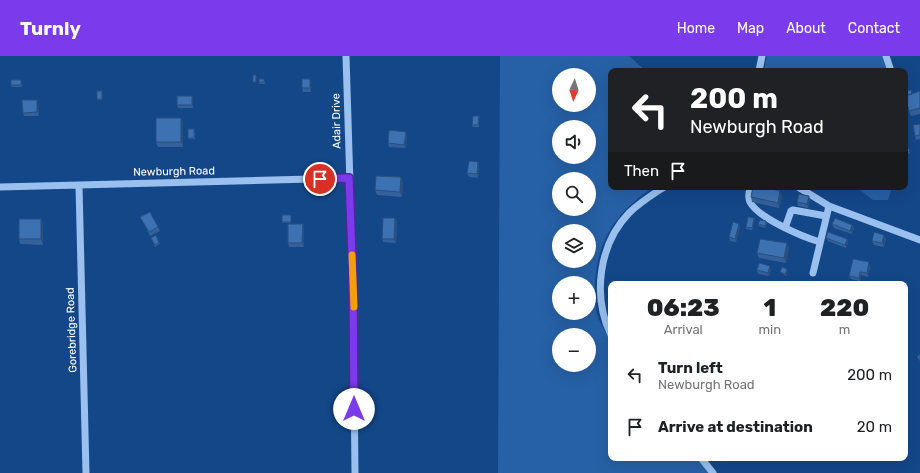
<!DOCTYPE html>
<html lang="en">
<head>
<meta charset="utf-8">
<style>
  :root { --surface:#fff; --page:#f6f6f6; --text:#202124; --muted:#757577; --accent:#7c3aed }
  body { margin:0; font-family:Rubik,sans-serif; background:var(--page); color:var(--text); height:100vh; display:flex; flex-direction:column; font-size:15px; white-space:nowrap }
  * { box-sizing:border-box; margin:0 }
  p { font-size:13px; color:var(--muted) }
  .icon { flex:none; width:22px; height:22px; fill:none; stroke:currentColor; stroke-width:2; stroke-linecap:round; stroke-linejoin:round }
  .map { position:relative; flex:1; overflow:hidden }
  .drawer { position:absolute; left:608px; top:225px; width:300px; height:180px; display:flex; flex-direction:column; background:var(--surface); border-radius:8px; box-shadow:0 4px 16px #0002 }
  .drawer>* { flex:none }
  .top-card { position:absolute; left:608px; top:12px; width:300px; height:122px; border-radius:8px; box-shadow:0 4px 16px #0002; background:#202124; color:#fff; overflow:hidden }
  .needle { width:26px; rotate:184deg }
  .buttons { position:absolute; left:552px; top:12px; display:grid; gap:8px }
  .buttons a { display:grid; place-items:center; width:44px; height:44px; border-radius:50%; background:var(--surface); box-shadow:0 4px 16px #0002; font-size:20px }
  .pin { position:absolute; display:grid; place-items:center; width:34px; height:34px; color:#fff; margin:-17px; border:2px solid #fff; border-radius:50%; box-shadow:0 1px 4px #0007 }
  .me { position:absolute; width:44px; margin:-22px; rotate:0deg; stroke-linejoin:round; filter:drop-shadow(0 0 3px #0008) }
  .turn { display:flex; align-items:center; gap:14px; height:84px; padding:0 16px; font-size:18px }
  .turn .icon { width:52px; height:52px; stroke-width:2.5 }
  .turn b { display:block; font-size:28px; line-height:34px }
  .then { display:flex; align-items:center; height:38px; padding:0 16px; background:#0003; gap:8px; font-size:15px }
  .eta { display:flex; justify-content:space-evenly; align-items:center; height:68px; text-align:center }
  .eta b { font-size:24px; font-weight:800; line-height:28px }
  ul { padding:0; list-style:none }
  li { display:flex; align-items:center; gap:12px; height:52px; padding:0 16px }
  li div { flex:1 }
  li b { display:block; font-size:15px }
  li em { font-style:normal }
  header { display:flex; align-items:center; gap:24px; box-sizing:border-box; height:56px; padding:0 20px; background:var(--accent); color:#fff }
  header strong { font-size:19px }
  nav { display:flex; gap:22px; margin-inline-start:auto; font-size:14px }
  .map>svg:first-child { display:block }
</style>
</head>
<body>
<header>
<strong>Turnly</strong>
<nav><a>Home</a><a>Map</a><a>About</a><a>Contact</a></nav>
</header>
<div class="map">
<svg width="920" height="417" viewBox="0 0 920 417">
  <rect width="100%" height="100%" fill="#144788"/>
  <path fill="#2661a7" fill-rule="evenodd" d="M500 0H629L646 15H611V131H654C608 160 590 199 596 253 597 266 610 279 611 289 612 301 611 314 611 326 611 351 611 377 611 402H699L711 417H498ZM559 19H589V49H559ZM559 71H589V101H559ZM559 123H589V153H559ZM559 175H589V205H559ZM559 227H589V257H559ZM559 279H589V309H559Z
    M767 0H883L888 15H764Z
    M856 131H892L888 144H873Z"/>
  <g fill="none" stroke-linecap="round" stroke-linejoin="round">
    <path stroke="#99c0ef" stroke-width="7" d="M346 0 353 225 355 417
      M886 0 891 15
      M759 15 762 0
      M79 130 86 417
      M0 131 349 122
      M751 131C749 135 748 141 750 146 758 162 803 181 820 186
      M798 131 829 150 920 184
      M785 172 791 155 793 154 826 160
      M813 217 829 150
      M611 279C592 240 599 188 629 157 639 147 652 139 664 131
      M701 402 713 417"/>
  </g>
  <path fill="#346199" d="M264 23 265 28H260L259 26Z
    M21 24 22 31H12L11 29Z
    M311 26V36H303L302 32Z
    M920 35V58L911 60 909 55 912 38Z
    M102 37V44H97V43Z
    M193 43V52H178L177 49Z
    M38 47 39 60H24L23 57Z
    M181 62 183 67V91H158L156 86Z
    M479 62V71H473L472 69Z
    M920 68V83L916 84 915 80Z
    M195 75V83H189L188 82Z
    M406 76 407 79 406 92 389 91 388 87Z
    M905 82 908 89 907 90 910 97 905 100Z
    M479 109 478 122 469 121 467 117Z
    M403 126 402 141 377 139 375 134Z
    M782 140 779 152 752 146 751 141Z
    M810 144 808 152 798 150 797 146Z
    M140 161 158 171 160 175 150 180 142 164Z
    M291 161V167H282V166Z
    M395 162 397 166 396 187 383 186 382 183Z
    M41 163 43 168V189L20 188 19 183Z
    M755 164 752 174 746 173V171Z
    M767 167 765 172 759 170 758 168Z
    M739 168 740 171 736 186 730 185 729 181Z
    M832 168 852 169 854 172 852 178 834 172Z
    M304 172V191H289L288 187Z
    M156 179 160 188 155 191 151 182Z
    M826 182 847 183 848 186 846 192 828 185Z
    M886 182 884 191 874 189 872 185Z
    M789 192 786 207 759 202 757 197Z
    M870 210 868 221 861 219 860 225 851 223 849 220Z
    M771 213 769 220 758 218 757 214Z
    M788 215 786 220 781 217 780 216Z"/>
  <path fill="#2a4f7d" d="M310 23 311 26V36L310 32Z
    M192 40 193 43V52L192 49Z
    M37 44 38 47 39 60 37 56Z
    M181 62 183 67V91L181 86Z
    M406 76 407 79 406 92 404 89Z
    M478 106 479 109 478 122 477 118Z
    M401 121 403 126 402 141 400 136Z
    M780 135 782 140 779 152 778 147Z
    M809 140 810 144 808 152 807 148Z
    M395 162 397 166 396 187 394 183Z
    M754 162 755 164 752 174V172Z
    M41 163 43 168V189L41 183Z
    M303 168 304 172V191L302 187Z
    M739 168 740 171 736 186 735 183Z
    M852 169 854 172 852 178 850 175Z
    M884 179 886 182 884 191 882 187Z
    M847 183 848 186 846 192 845 189Z
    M787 187 789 192 786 207 784 202Z
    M869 206 870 210 868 221 867 217Z
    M770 210 771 213 769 220 768 217Z
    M787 213 788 215 786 220 785 218Z
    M860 216 861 219 860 225 859 222Z"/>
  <path fill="#3c71b2" stroke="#2a4f7d" d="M253 19H256V26H253Z
    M259 23H264V26H259Z
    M302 23H310V32H302Z
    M11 24H21V29H11Z
    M911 34 912 38 905 40V35Z
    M97 35H102V43H97Z
    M920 35V52L909 55 905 40Z
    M177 40H192V49H177Z
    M22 44H37V56L23 57Z
    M473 60H479L478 69H472Z
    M156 62H181V86H156Z
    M920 68V79L915 80 913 69Z
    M188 73H194V82H188Z
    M389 74 406 76 404 89 388 87Z
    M905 82 908 88 905 89Z
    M907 90 910 95 905 97V91Z
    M469 105 478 106 477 118 467 117Z
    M376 120 401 121 400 136 375 134Z
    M753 131H763L780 135 778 147 751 141Z
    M799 138 809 140 807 148 797 146Z
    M150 156 158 171 149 176 140 161Z
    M282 159H291V166H282Z
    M748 161 754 162 752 172 746 171Z
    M383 162H395L394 183H382Z
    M835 162 852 169 850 175 832 168Z
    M19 163H41V183H19Z
    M760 164 766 165 765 170 758 168Z
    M733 166 739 168 735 183 729 181Z
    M288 168H303L302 187H288Z
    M828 176 847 183 845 189 826 182Z
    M874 176 884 179 882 187 872 185Z
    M156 179 159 187 155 189 151 182Z
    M760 183 787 187 784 202 757 197Z
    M853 203 869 206 867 217 860 216 859 222 849 220Z
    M759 207 770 210 768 217 757 214Z
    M782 211 787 213 785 218 780 216Z
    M920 298V305L917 301Z"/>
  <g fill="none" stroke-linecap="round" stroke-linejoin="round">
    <defs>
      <path id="route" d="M320 123 349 122 353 225 354 353"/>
    </defs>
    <use href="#route" stroke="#51269a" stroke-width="10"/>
    <use href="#route" stroke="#7c3aed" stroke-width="7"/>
    <path stroke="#f59e0b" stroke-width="7" d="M352 199 354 251"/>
  </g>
  <g text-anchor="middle" stroke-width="3" stroke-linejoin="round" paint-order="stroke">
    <g font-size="11" fill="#fff" stroke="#144788">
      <text transform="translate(336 65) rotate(-91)" y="4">Adair Drive</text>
      <text transform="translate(174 115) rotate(-1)" y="4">Newburgh Road</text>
      <text transform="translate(71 274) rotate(-92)" y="4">Gorebridge Road</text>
    </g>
  </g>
</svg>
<div class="buttons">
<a><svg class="needle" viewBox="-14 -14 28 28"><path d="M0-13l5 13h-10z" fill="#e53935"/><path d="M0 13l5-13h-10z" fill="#757577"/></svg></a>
<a><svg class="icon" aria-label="sound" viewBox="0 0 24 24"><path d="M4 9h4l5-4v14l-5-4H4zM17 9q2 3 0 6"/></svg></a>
<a><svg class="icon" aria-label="search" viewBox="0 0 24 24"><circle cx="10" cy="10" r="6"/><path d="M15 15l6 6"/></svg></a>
<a><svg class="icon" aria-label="layers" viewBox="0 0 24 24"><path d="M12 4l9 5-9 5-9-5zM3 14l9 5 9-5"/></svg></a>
<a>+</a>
<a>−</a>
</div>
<div class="pin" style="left:320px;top:123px;background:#d93025"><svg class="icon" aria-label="arrive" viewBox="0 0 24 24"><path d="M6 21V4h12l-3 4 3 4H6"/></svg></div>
<svg class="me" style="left:354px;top:353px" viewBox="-20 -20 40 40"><circle r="19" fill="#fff"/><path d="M0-13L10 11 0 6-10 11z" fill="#7c3aed"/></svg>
<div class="top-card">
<div class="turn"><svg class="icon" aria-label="left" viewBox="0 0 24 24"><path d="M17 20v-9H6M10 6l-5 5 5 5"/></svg><div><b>200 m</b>Newburgh Road</div></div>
<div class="then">Then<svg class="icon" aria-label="arrive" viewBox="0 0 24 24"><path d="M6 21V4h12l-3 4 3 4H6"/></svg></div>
</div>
<section class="drawer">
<div class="eta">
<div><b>06:23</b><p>Arrival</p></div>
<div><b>1</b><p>min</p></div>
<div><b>220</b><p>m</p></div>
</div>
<ul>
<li><svg class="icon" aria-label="left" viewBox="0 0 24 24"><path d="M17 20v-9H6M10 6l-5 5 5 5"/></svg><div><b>Turn left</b><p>Newburgh Road</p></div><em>200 m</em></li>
<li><svg class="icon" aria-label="arrive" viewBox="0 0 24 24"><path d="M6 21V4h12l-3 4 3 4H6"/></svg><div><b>Arrive at destination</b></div><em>20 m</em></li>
</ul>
</section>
</div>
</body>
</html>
